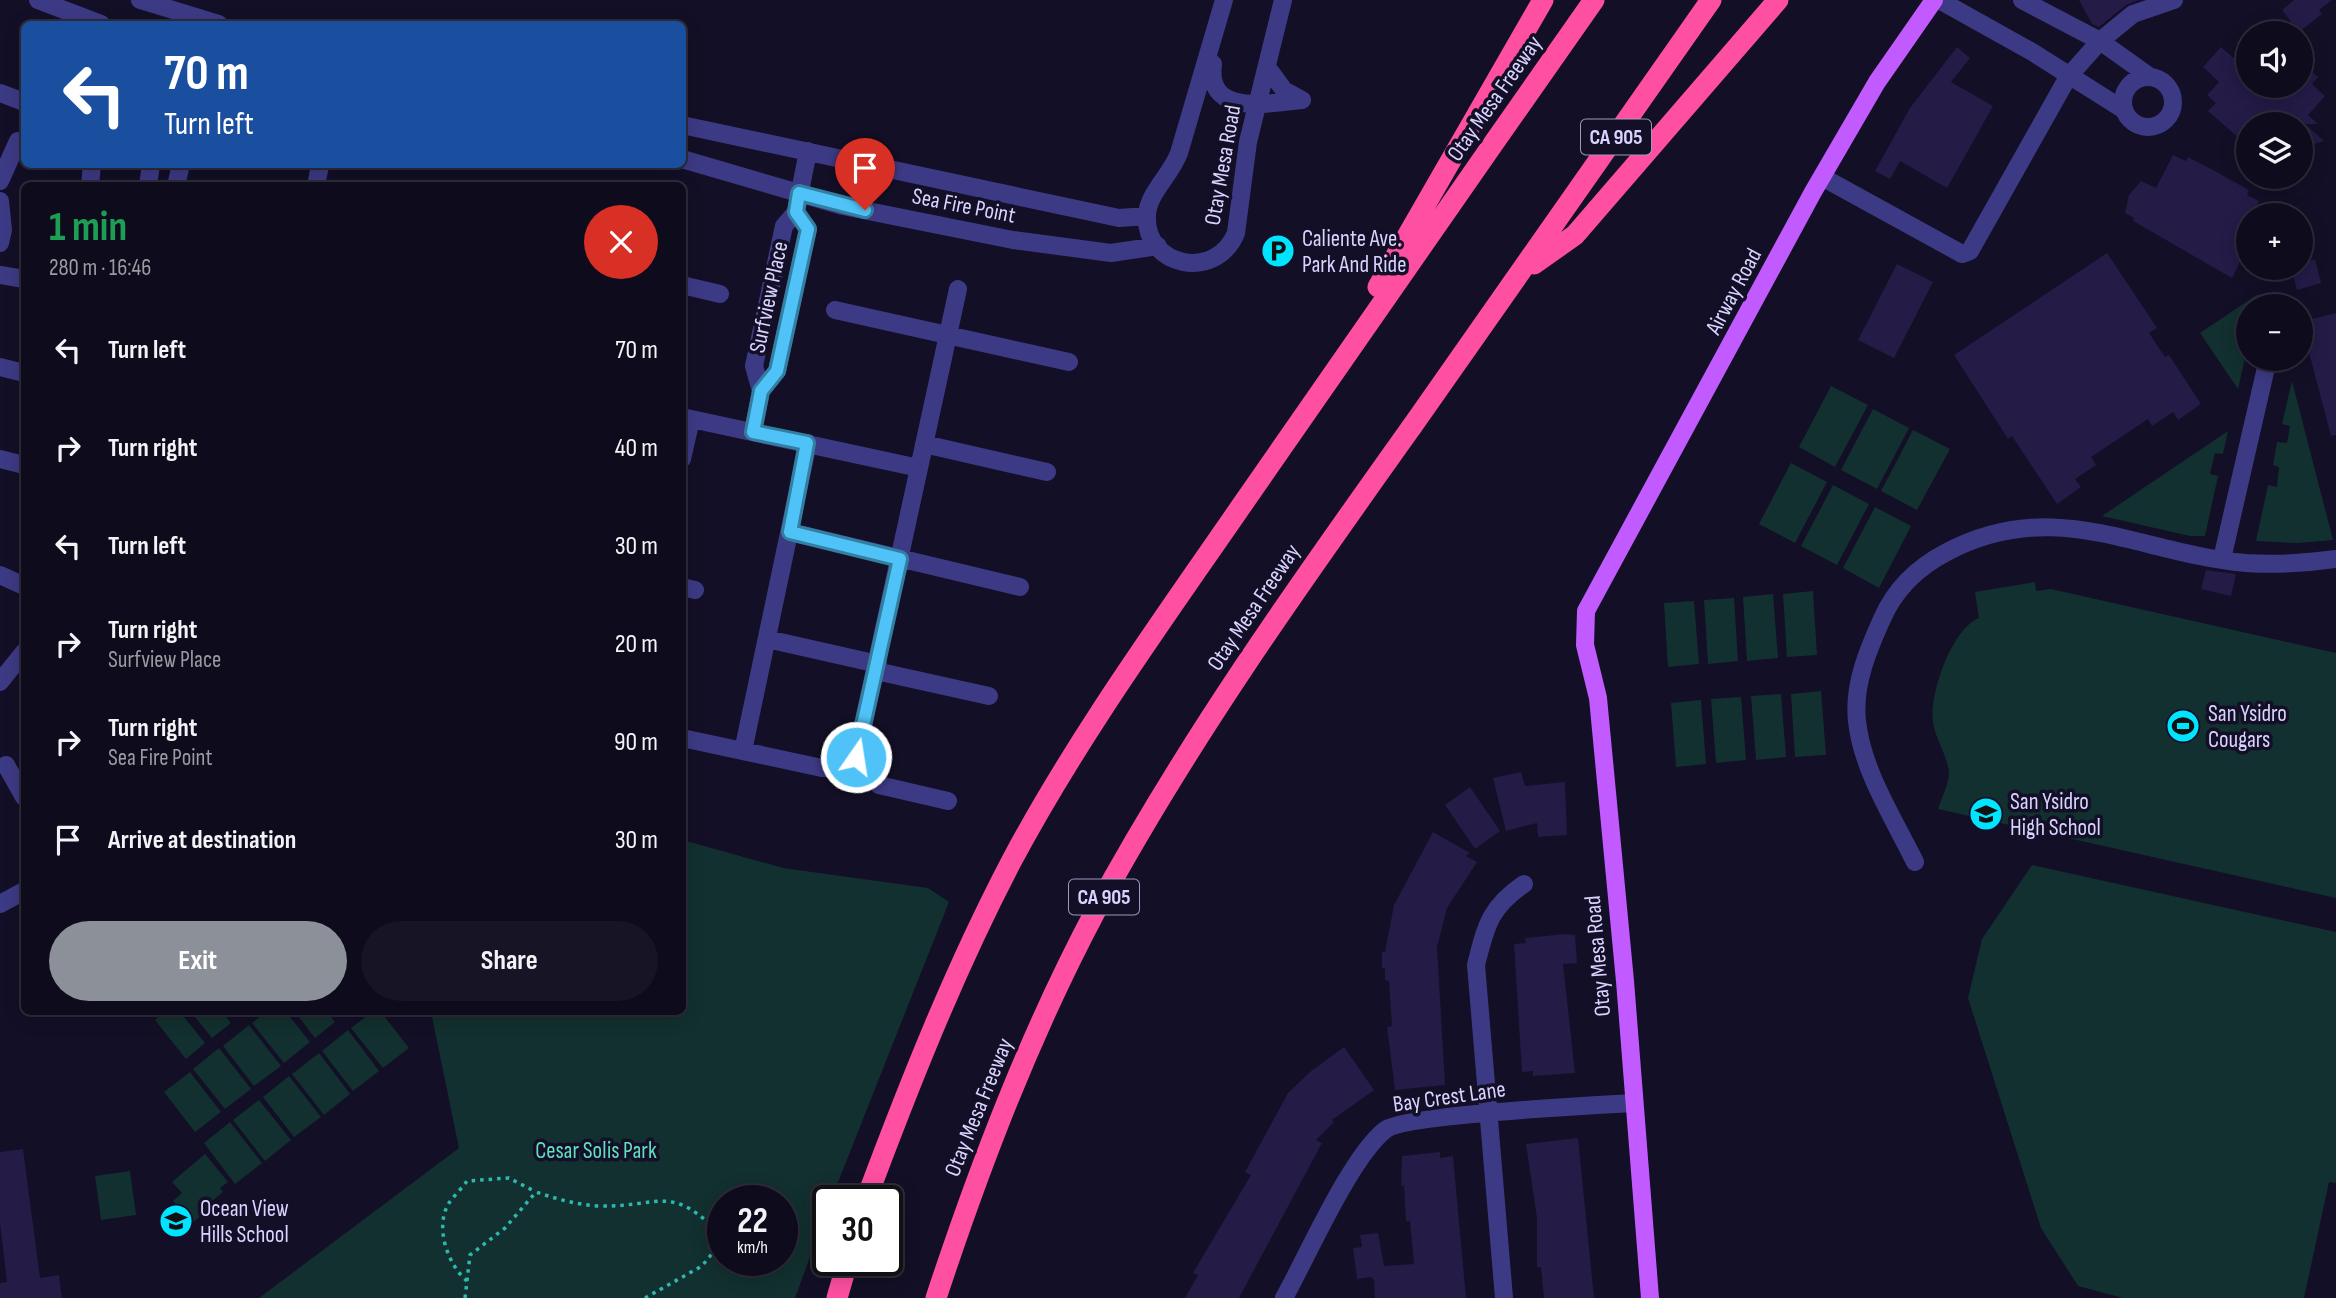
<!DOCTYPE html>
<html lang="en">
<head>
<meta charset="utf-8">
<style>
  :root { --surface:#0e0b1c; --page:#171425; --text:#f1f3f6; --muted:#9b9ba3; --line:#2e2b3b; --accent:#8c9099 }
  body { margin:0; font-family:"Sofia Sans Condensed",sans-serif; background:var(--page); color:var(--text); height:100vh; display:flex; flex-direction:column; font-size:26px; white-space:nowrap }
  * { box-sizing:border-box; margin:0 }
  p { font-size:23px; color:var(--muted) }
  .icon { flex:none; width:38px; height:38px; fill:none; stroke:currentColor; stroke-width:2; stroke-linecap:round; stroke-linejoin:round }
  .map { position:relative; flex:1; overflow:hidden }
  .side { position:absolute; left:21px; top:182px; width:665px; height:833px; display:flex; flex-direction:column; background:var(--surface); border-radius:10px; box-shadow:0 4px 18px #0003,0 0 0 2px var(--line) }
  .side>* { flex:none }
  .top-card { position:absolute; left:21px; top:21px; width:665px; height:147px; border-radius:10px; box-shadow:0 4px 18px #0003,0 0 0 2px var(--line); background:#1a4fa0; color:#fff; overflow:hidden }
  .buttons { position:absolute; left:2236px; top:21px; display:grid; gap:14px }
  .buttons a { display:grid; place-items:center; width:77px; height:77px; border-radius:50%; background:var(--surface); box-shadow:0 4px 18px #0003,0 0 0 2px var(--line); font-size:35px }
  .speed { position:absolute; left:707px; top:1185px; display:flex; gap:14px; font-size:35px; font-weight:700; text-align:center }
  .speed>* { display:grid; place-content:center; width:91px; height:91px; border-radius:50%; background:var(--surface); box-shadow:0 4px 18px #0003,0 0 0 2px var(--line); line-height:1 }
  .speed small { font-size:18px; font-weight:400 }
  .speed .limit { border:4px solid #111; border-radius:10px; background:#fff; color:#111 }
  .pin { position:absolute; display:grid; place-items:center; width:60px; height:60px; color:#fff; margin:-72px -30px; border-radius:50% 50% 50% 0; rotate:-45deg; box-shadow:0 0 7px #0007 }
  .pin .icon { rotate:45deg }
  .me { position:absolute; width:77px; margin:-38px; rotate:13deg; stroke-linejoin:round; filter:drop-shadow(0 0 5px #0008) }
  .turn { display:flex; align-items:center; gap:24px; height:147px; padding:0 28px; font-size:32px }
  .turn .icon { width:91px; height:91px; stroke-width:2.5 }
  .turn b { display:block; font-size:49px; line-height:60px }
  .round { display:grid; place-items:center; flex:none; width:74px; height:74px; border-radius:37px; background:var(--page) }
  .headline { display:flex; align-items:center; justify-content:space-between; height:119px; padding:0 28px }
  h1 { font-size:42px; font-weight:700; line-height:52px; color:#1e9e55 }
  .action { display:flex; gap:14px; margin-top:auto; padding:14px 28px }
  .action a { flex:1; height:80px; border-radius:42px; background:var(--accent); color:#fff; font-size:28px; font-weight:700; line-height:80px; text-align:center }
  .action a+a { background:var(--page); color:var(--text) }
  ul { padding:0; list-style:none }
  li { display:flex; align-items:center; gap:21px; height:98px; padding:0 28px }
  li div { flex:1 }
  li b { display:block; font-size:26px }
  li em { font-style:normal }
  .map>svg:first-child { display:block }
</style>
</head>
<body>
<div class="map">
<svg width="2336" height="1298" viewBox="0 0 2336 1298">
  <rect width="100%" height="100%" fill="#130f26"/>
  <path fill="#12302f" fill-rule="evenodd" d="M2258 294 2256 306H2249V340L2238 389 2200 333Z
    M2292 381 2333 540 2298 543 2256 541 2268 485 2277 487 2279 467 2273 465 2277 442 2287 443 2290 426 2282 424Z
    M1831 386 1868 405 1835 467 1799 447Z
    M1873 409 1909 428 1877 489 1841 470Z
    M1913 430 1950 449 1917 510 1881 491Z
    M2228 431 2223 454 2215 453 2210 474 2218 476 2205 536H2190L2102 516Z
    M1791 463 1827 482 1795 543 1759 524Z
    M1833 485 1869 504 1837 565 1801 546Z
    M1875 507 1911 526 1879 588 1843 568Z
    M2035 582 2036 591 2051 589 2336 653V898L1938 809C1941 799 1949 784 1949 773 1948 757 1935 738 1933 722 1929 694 1952 628 1979 618L1975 592Z
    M1813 591 1817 655 1787 657 1783 594Z
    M1773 594 1778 658 1747 661 1743 597Z
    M1734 598 1738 661 1708 664 1704 600Z
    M1694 601 1699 664 1668 667 1664 603Z
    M1821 691 1826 755 1795 757 1791 694Z
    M1781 694 1786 757 1756 760 1751 696Z
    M1741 697 1746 760 1716 763 1711 699Z
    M1701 700 1706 764 1676 767 1671 703Z
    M683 840 783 868 928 888 949 902 831 1200H828V1208L795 1298H259L459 1148 431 1012H682ZM782 1200V1260H723V1200Z
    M2032 865 2336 932V1183L2329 1182 2304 1298H2123L2078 1286 2041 1228 1968 998 1982 939Z
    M165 1012H180L205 1043 186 1059 155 1020Z
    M191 1012H222L231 1023 212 1038Z
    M266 1012H286L310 1042 284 1063 252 1023Z
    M295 1012H327L335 1022 315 1038Z
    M372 1012H381L409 1048 383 1068 351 1028Z
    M249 1025 281 1066 254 1086 223 1046Z
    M348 1030 379 1071 353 1091 322 1051Z
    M219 1048 251 1089 225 1109 193 1069Z
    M319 1053 350 1094 324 1115 292 1074Z
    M190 1072 221 1112 195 1132 164 1092Z
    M289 1076 321 1117 294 1137 263 1097Z
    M259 1100 291 1140 265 1161 233 1120Z
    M230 1122 262 1163 235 1184 204 1143Z
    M205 1154 228 1182 220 1188 223 1192 212 1201 214 1205 192 1223 173 1201 182 1193 172 1182Z
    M130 1171 136 1215 101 1220 95 1176Z"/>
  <path fill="#241b47" d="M2079 0H2139L2126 5 2099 27 2092 24Z
    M2294 0H2332L2319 10 2322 14 2299 32 2282 10Z
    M1957 47 1970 58 1951 82 1993 106 1947 188 1900 161 1890 179 1875 171 1910 108Z
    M2221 47 2237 61 2249 48V86H2301V62L2318 77 2312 84 2325 96 2308 115 2318 124H2305L2324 141 2301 148V124H2249V147L2208 111 2216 103 2207 95 2219 82 2203 67Z
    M2173 155 2186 161 2188 157 2213 170 2249 190 2247 195 2259 201 2252 215H2249L2241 236 2245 238 2240 247 2246 250 2232 278 2133 221 2134 218 2125 213 2129 195 2141 181 2156 188Z
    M2107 253 2157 328 2149 333 2165 357 2169 355 2201 404 2178 420 2173 412 2152 426 2148 419 2091 457 2096 465 2075 479 2081 487 2057 504 2012 436 2008 439 1954 355Z
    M2315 259 2321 283 2297 290 2291 268H2301V263Z
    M1897 264 1933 282 1894 358 1858 340Z
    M2336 313V435L2331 436 2301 322Z
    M2206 570 2236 574 2231 596 2201 589Z
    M1521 772 1525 786 1565 782 1567 835 1538 837 1537 823 1506 831 1493 778Z
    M1470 787 1500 831 1475 849 1445 805Z
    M1433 832 1470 853 1466 856 1477 862 1447 908 1437 947 1445 1085 1395 1090 1387 1027 1392 1026 1389 981 1385 980V968H1382V952H1385L1394 905Z
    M1566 934 1575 935 1577 963 1563 964 1575 1073 1533 1076V1071L1522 1072 1514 944 1526 943 1525 938Z
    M1344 1047 1374 1090 1332 1120 1334 1122 1316 1140 1322 1143 1239 1298H1185L1198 1275 1193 1273 1251 1175 1245 1172 1288 1093 1310 1072Z
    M1578 1138 1594 1298H1544L1541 1267H1537V1218L1526 1144Z
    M23 1149 40 1278 59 1275 62 1298H0V1283L7 1282 0 1223V1152Z
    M1440 1152V1158L1453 1156 1466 1298H1375L1374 1280 1371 1277 1357 1279 1353 1248 1362 1247 1360 1235 1378 1233 1384 1266 1414 1264 1410 1221H1406L1404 1185 1401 1186 1402 1156Z"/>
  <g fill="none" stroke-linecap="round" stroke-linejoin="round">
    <path stroke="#2fb8b0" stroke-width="3.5" stroke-dasharray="3.5 5" stroke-linecap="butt" d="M467 1281C448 1265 434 1227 449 1203 454 1196 462 1188 467 1181L509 1178 536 1192
      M465 1298 470 1255 505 1228 536 1192C557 1199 577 1205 600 1206 662 1207 670 1182 723 1237
      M645 1298 702 1266 723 1240"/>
    <path stroke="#3d3a85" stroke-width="18" d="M38 0 101 24
      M140 0 219 24
      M1224 0 1179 153C1171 175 1148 193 1147 215 1144 267 1216 282 1236 233L1248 142 1283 0
      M1939 0 2034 53 2124 110
      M2022 0 2100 41 2149 76
      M1213 64C1206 117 1268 103 1302 100
      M1267 67 1284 90 1302 100
      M2123 102a25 25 0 1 1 50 0a25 25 0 1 1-50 0Z
      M0 93 24 102
      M682 125 1119 218 1147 216
      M682 159 843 206 1013 240 1111 253 1158 246
      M1822 177 1962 254 1970 251 2068 77 2100 41 2133 14 2174 0
      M0 181 18 141
      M90 186 92 164
      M148 186 151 164
      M176 186 181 164
      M316 186 320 165 316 164
      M0 201 3 230 0 243
      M0 275 24 279
      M682 285 720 294
      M835 310 1069 362
      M0 367 24 373
      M761 391 777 371 808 229 796 212
      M682 417 919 468 856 757 837 768H822L682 738
      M753 432 761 391 754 366 784 226 796 212 808 151
      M924 444 1047 472
      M0 459 24 465
      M682 459 691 419
      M919 468 958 289
      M790 532 1020 587
      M2222 559 2268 359
      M0 575 22 585
      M682 587 695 590
      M767 639 878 664
      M876 671 989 696
      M0 682 24 652
      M743 751 808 443
      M856 757 879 785 948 801
      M6 765 24 797
      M1915 862C1894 819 1862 770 1857 721 1853 685 1868 650 1882 619 1895 589 1918 567 1947 552 2056 495 2137 553 2246 563 2275 565 2307 563 2336 559
      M0 904 24 891
      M1284 1298C1308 1255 1350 1158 1385 1130 1402 1115 1598 1105 1633 1103
      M1504 1298 1476 965C1486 926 1489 908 1524 884"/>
    <path stroke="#c25bff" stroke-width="18" d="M1650 1298 1625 981 1598 698 1585 645 1586 611 1813 192 1877 82 1934 0"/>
    <path stroke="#ff4fa3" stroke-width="21" d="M1534 264 1575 235 1778 0
      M1378 287 1543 0
      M866 1200C909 1085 954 971 1011 862 1077 738 1162 621 1242 505 1358 337 1476 168 1594 0
      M837 1298 848 1260
      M936 1298C980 1165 1030 1034 1096 910 1188 740 1301 582 1413 425 1513 284 1612 142 1711 0"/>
  </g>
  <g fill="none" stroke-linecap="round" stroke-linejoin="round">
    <defs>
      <path id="route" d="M856 757 900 559 790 532 807 443 753 432 761 391 777 371 808 229 796 212 799 193 865 210"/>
    </defs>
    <use href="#route" stroke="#337fa1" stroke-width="18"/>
    <use href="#route" stroke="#4fc3f7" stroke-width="12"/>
  </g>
  <defs>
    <symbol id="parking-disc" viewBox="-11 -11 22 22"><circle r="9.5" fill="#00e5ff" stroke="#130f26"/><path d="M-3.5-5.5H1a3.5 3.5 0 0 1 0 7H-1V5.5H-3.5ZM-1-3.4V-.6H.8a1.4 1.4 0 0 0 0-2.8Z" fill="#111"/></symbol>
    <symbol id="stadium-disc" viewBox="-11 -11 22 22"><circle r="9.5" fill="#00e5ff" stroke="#130f26"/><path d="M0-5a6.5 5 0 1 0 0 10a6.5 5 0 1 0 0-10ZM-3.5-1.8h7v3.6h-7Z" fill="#111"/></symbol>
    <symbol id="school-disc" viewBox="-11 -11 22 22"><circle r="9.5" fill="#00e5ff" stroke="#130f26"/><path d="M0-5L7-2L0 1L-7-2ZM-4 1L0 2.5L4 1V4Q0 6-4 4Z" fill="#111"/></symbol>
  </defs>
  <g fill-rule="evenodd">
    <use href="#parking-disc" x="1259" y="232" width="38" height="38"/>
    <use href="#stadium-disc" x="2164" y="707" width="38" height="38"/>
    <use href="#school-disc" x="1967" y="795" width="38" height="38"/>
    <use href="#school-disc" x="157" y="1202" width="38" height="38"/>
  </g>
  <g text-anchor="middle" stroke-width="7" stroke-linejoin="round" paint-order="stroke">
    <g fill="#130f26" stroke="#9e99be" stroke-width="2">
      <rect x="1581" y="119.5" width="70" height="35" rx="5"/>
      <rect x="1069" y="879.5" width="70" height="35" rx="5"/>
    </g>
    <g font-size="21" font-weight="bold" fill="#d9d4ff">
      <text x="1616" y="144">CA 905</text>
      <text x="1104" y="904">CA 905</text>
    </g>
    <g font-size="23" fill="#d9d4ff" stroke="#130f26">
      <text transform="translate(1494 98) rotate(-55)" y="8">Otay Mesa Freeway</text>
      <text transform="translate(1222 165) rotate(-80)" y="8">Otay Mesa Road</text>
      <text transform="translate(964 205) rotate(11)" y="8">Sea Fire Point</text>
      <text transform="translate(1733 291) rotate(-62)" y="8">Airway Road</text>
      <text transform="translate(768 297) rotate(-78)" y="8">Surfview Place</text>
      <text transform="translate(1253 607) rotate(-56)" y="8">Otay Mesa Freeway</text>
      <text transform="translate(1597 956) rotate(-95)" y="8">Otay Mesa Road</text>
      <text transform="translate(1449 1096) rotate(-8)" y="8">Bay Crest Lane</text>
      <text transform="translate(978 1107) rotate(-68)" y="8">Otay Mesa Freeway</text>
    </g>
    <g font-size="23" fill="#d9d4ff" stroke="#130f26" text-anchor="start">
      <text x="1302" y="246">Caliente Ave.<tspan x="1302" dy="26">Park And Ride</tspan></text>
      <text x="2208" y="721">San Ysidro<tspan x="2208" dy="26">Cougars</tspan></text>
      <text x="2010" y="809">San Ysidro<tspan x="2010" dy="26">High School</tspan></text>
      <text x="200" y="1216">Ocean View<tspan x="200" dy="26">Hills School</tspan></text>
    </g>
    <g font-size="23" fill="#5fe0c0" stroke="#130f26">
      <text x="596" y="1158">Cesar Solis Park</text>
    </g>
  </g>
</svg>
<div class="buttons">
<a><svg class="icon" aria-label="sound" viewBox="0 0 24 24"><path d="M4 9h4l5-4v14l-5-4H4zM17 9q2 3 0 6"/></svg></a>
<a><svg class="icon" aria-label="layers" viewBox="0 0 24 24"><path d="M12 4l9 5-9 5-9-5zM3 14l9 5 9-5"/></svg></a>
<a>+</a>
<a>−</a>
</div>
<div class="speed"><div>22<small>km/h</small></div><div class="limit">30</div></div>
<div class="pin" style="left:865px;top:210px;background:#d93025"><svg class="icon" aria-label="arrive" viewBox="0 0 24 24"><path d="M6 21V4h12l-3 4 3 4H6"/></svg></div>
<svg class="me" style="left:856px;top:757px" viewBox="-20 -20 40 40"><circle r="17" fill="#4fc3f7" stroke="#fff" stroke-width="3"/><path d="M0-11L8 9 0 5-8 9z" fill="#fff"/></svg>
<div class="top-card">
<div class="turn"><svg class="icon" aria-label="left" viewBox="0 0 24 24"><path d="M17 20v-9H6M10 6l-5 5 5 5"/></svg><div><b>70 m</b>Turn left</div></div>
</div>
<section class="side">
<div class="headline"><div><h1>1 min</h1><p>280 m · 16:46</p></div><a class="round" style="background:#d93025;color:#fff"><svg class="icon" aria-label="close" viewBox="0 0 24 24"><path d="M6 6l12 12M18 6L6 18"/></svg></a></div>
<ul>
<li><svg class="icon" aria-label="left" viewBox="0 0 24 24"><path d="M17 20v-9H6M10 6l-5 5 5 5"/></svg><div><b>Turn left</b></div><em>70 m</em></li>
<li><svg class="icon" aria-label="right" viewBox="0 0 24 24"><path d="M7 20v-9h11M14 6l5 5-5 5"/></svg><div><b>Turn right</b></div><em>40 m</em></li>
<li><svg class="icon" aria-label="left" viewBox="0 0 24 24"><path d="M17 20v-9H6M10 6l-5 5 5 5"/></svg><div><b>Turn left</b></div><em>30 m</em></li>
<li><svg class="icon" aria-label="right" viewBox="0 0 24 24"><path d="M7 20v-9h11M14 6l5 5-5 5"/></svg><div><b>Turn right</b><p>Surfview Place</p></div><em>20 m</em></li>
<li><svg class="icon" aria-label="right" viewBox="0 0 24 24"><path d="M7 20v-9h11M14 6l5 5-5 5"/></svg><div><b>Turn right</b><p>Sea Fire Point</p></div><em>90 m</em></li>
<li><svg class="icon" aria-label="arrive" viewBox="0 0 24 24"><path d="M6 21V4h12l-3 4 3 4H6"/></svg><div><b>Arrive at destination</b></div><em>30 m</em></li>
</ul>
<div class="action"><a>Exit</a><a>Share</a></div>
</section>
</div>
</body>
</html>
